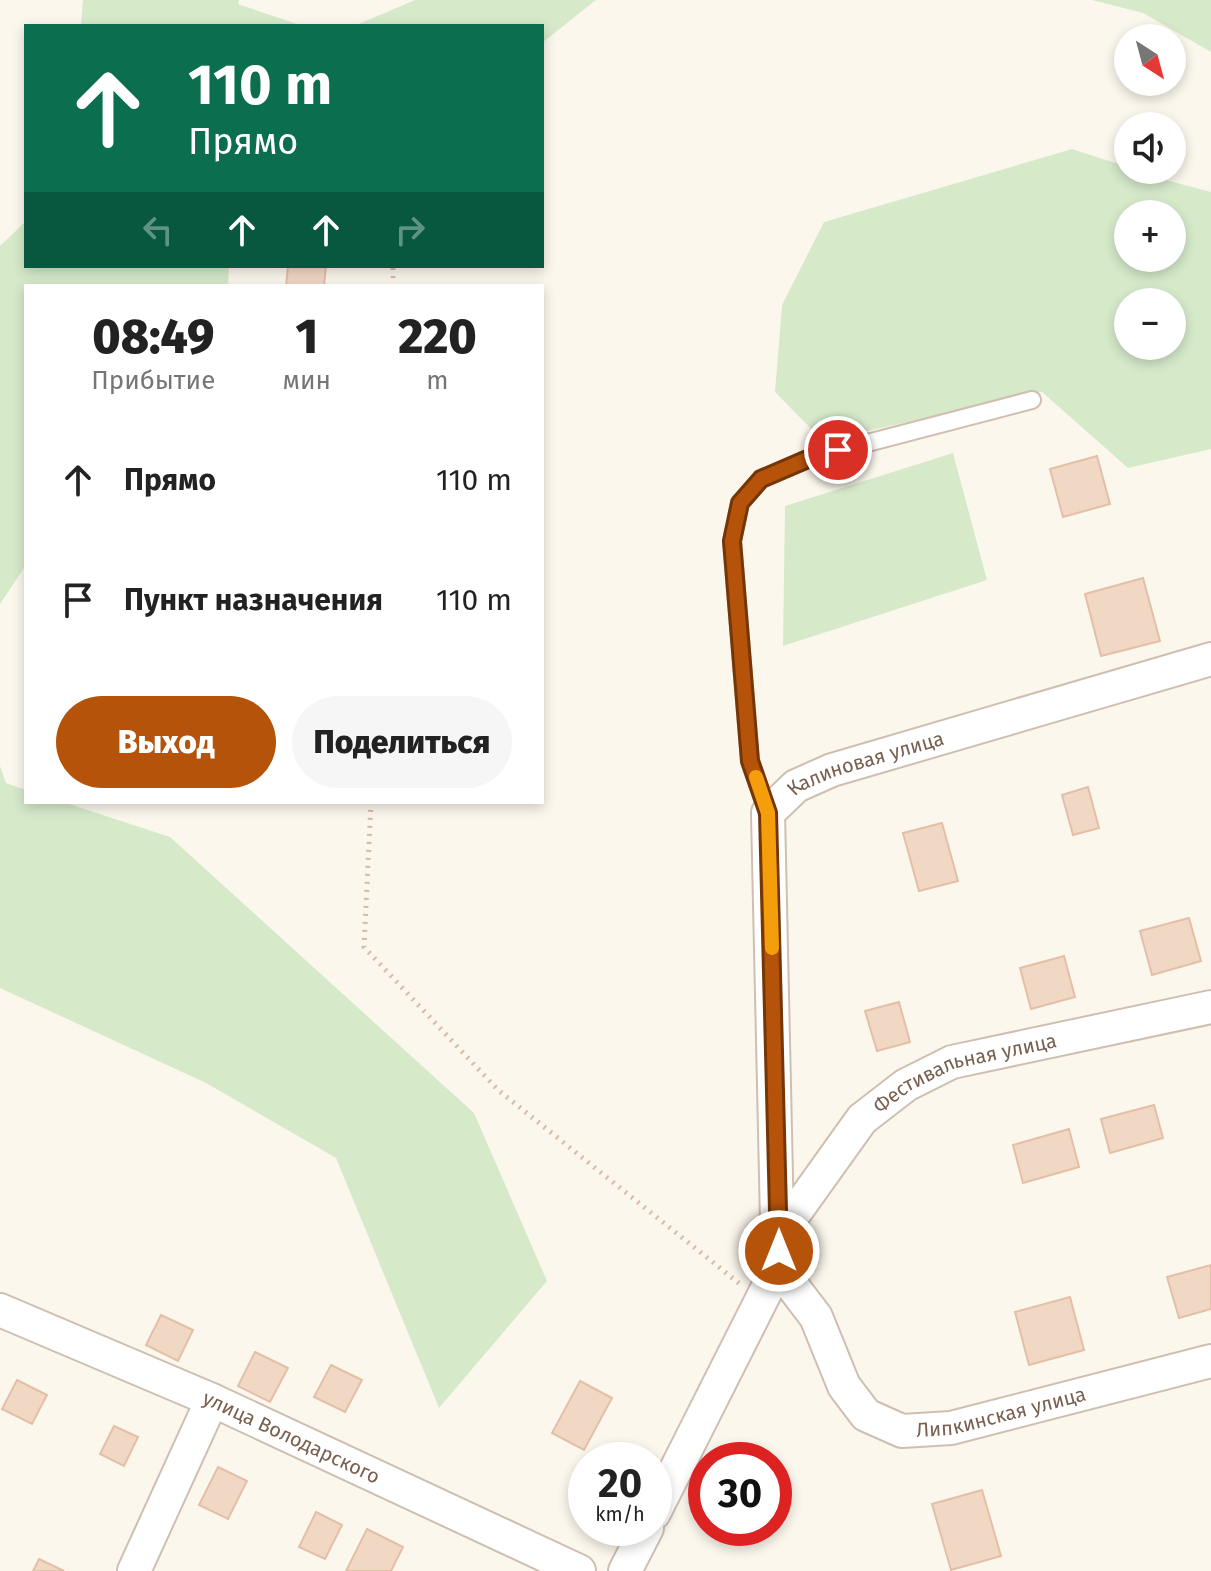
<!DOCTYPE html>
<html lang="ru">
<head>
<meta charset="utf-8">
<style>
  :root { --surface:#fff; --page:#f6f6f6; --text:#222; --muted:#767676; --accent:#b45309 }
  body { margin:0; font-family:"Fira Sans",sans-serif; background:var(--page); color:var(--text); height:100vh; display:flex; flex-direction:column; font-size:30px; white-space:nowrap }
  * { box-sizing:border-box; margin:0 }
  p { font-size:26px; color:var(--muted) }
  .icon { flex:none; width:44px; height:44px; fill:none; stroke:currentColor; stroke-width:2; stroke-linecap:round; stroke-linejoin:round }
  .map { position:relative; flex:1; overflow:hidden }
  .side { position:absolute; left:24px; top:284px; width:520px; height:520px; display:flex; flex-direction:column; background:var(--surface); border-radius:0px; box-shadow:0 4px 12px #0003 }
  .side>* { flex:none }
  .guide { position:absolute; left:24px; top:24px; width:520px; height:244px; border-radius:0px; box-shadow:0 4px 12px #0003; background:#0b6e4f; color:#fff; overflow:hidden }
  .needle { width:52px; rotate:144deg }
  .controls { position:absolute; left:1114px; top:24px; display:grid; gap:16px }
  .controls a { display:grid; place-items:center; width:72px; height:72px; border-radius:50%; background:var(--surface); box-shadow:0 4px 12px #0003; font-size:40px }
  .speed { position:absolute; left:568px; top:1442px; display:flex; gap:16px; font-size:40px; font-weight:700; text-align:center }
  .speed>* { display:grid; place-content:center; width:104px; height:104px; border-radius:50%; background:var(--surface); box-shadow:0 4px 12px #0003; line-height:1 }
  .speed small { font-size:20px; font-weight:400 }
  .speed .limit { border:12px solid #d22; background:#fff; color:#111 }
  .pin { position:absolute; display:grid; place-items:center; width:68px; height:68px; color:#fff; margin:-34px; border:4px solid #fff; border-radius:50%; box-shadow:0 2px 8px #0007 }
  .me { position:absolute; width:88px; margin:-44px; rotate:0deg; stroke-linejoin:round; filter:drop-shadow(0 0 6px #0008) }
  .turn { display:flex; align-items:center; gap:28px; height:168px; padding:0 32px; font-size:36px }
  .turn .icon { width:104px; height:104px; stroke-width:2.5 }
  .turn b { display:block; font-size:56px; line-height:68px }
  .lanes { display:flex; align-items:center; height:76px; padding:0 32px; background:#0003; justify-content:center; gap:40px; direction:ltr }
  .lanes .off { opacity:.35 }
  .eta { display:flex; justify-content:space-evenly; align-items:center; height:136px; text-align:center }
  .eta b { font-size:48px; font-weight:800; line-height:56px }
  .action { display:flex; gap:16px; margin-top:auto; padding:16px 32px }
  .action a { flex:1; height:92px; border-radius:48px; background:var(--accent); color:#fff; font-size:32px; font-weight:800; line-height:92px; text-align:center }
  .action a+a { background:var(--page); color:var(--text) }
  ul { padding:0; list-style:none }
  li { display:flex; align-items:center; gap:24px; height:120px; padding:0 32px }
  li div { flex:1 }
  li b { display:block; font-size:30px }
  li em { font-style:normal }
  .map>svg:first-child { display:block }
</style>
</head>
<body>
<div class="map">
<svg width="1211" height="1571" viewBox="0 0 1211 1571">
  <rect width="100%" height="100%" fill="#fcf7ed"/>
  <path fill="#d6eaca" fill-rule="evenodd" d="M83 0H239L238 4 303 26H81Z
    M415 0H596L542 43V26H354Z
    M1092 0H1211V52L1143 13Z
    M1072 149 1128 167V170L1211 192V449L1128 468 1042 392 823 441 775 392 782 305 824 222ZM1128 214H1172V258H1128ZM1128 302H1172V346H1128Z
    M26 221V266H229L228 286H26V565L0 604V246Z
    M953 453 987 580 783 646 785 506Z
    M0 766 6 783 26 790V802H63L170 837 474 1113 547 1281 439 1408 336 1158 206 1083 0 988Z"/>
  <path fill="#f1d8c5" stroke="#e3bfa6" stroke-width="2" d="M288 266H326L324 286H286Z
    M1097 456 1110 504 1063 517 1050 469Z
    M1143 578 1160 641 1101 656 1085 594Z
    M1088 787 1099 828 1073 835 1062 795Z
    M942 823 958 881 919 891 903 833Z
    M1189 918 1201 961 1152 975 1140 931Z
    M1064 956 1075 997 1031 1009 1020 968Z
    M899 1002 910 1042 877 1051 865 1011Z
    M1154 1105 1163 1138 1110 1153 1101 1119Z
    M1069 1129 1079 1167 1023 1183 1013 1145Z
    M1211 1265V1309L1179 1318 1167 1277Z
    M1070 1297 1084 1350 1029 1365 1015 1312Z
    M161 1315 193 1330 178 1361 146 1345Z
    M255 1352 288 1368 270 1402 238 1386Z
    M331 1365 362 1380 345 1412 314 1397Z
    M17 1380 47 1395 32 1424 2 1409Z
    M580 1381 612 1398 584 1450 552 1433Z
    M114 1426 138 1437 124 1466 100 1454Z
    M218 1467 247 1481 228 1519 199 1505Z
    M982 1490 1001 1556 951 1570 932 1504Z
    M316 1512 342 1525 325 1559 299 1547Z
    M367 1529 403 1547 391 1571H346Z
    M39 1559 64 1571H33Z"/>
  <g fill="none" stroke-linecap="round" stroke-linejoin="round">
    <defs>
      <path id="service" d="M768 813 750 761 732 541 740 503 761 479 810 458 1032 400"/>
      <g id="minor">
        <path id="s1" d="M779 1235 862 1119 906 1085 952 1062 1211 1007"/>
        <path id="s2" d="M778 1267 816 1317 844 1386 866 1415 902 1431 951 1428 1211 1361"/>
        <path id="s3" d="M0 1310 212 1400 579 1571"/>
        <path id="s4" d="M654 1513 778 1267 768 813 796 786 832 770 1211 659"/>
        <path d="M134 1571 212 1400"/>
        <path d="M625 1571 647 1528"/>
      </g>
    </defs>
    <use href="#service" stroke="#cfbfb1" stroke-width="20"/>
    <use href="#minor" stroke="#cfbfb1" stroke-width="36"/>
    <path stroke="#d6bba7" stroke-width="5" stroke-dasharray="2 6" stroke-linecap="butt" d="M393 286V266
      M371 802 364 947 498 1090 740 1284"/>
    <use href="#service" stroke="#fff" stroke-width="16"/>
    <use href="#minor" stroke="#fff" stroke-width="32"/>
  </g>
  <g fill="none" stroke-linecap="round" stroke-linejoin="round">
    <defs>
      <path id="route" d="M779 1251 768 813 750 761 732 541 740 503 761 479 810 458 838 450"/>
    </defs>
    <use href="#route" stroke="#753606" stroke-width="20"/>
    <use href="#route" stroke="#b45309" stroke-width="14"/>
    <path stroke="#f59e0b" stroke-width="14" d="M756 777 768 813 772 948"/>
  </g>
  <g text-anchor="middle" stroke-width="7" stroke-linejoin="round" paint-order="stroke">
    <g font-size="20" fill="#785f4f" stroke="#fefaf3">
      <text dy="7" stroke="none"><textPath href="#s4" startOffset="842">Калиновая улица</textPath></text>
      <text dy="7" stroke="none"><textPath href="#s1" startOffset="258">Фестивальная улица</textPath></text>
      <text dy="7" stroke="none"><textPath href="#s2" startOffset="314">Липкинская улица</textPath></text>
      <text dy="7" stroke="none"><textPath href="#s3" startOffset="318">улица Володарского</textPath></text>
    </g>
  </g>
</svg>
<div class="controls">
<a><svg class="needle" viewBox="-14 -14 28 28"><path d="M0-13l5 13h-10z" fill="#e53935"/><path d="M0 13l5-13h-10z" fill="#767676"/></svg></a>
<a><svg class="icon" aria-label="sound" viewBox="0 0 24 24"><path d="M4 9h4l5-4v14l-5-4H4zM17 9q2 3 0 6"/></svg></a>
<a>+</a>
<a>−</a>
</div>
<div class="speed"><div>20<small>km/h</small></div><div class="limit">30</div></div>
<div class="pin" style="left:838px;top:450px;background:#d93025"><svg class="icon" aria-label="arrive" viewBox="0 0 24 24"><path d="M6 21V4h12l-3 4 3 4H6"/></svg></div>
<svg class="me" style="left:779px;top:1251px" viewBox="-20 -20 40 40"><circle r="17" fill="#b45309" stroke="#fff" stroke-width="3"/><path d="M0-11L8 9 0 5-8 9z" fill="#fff"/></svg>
<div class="guide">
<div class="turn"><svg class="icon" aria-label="ahead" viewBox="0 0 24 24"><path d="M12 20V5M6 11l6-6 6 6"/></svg><div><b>110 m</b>Прямо</div></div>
<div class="lanes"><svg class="icon off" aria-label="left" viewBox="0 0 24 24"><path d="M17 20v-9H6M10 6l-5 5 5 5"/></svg><svg class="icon" aria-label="ahead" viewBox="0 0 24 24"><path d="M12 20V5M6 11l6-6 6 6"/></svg><svg class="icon" aria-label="ahead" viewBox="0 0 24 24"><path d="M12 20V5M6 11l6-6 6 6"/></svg><svg class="icon off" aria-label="right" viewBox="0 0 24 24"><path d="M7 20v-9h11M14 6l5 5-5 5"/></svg></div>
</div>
<section class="side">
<div class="eta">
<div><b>08:49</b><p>Прибытие</p></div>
<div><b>1</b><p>мин</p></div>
<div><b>220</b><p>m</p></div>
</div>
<ul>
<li><svg class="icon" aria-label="ahead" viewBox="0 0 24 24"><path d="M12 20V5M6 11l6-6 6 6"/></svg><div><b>Прямо</b></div><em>110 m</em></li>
<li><svg class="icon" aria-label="arrive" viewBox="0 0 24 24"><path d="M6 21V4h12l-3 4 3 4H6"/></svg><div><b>Пункт назначения</b></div><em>110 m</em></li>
</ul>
<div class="action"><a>Выход</a><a>Поделиться</a></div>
</section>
</div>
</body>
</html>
